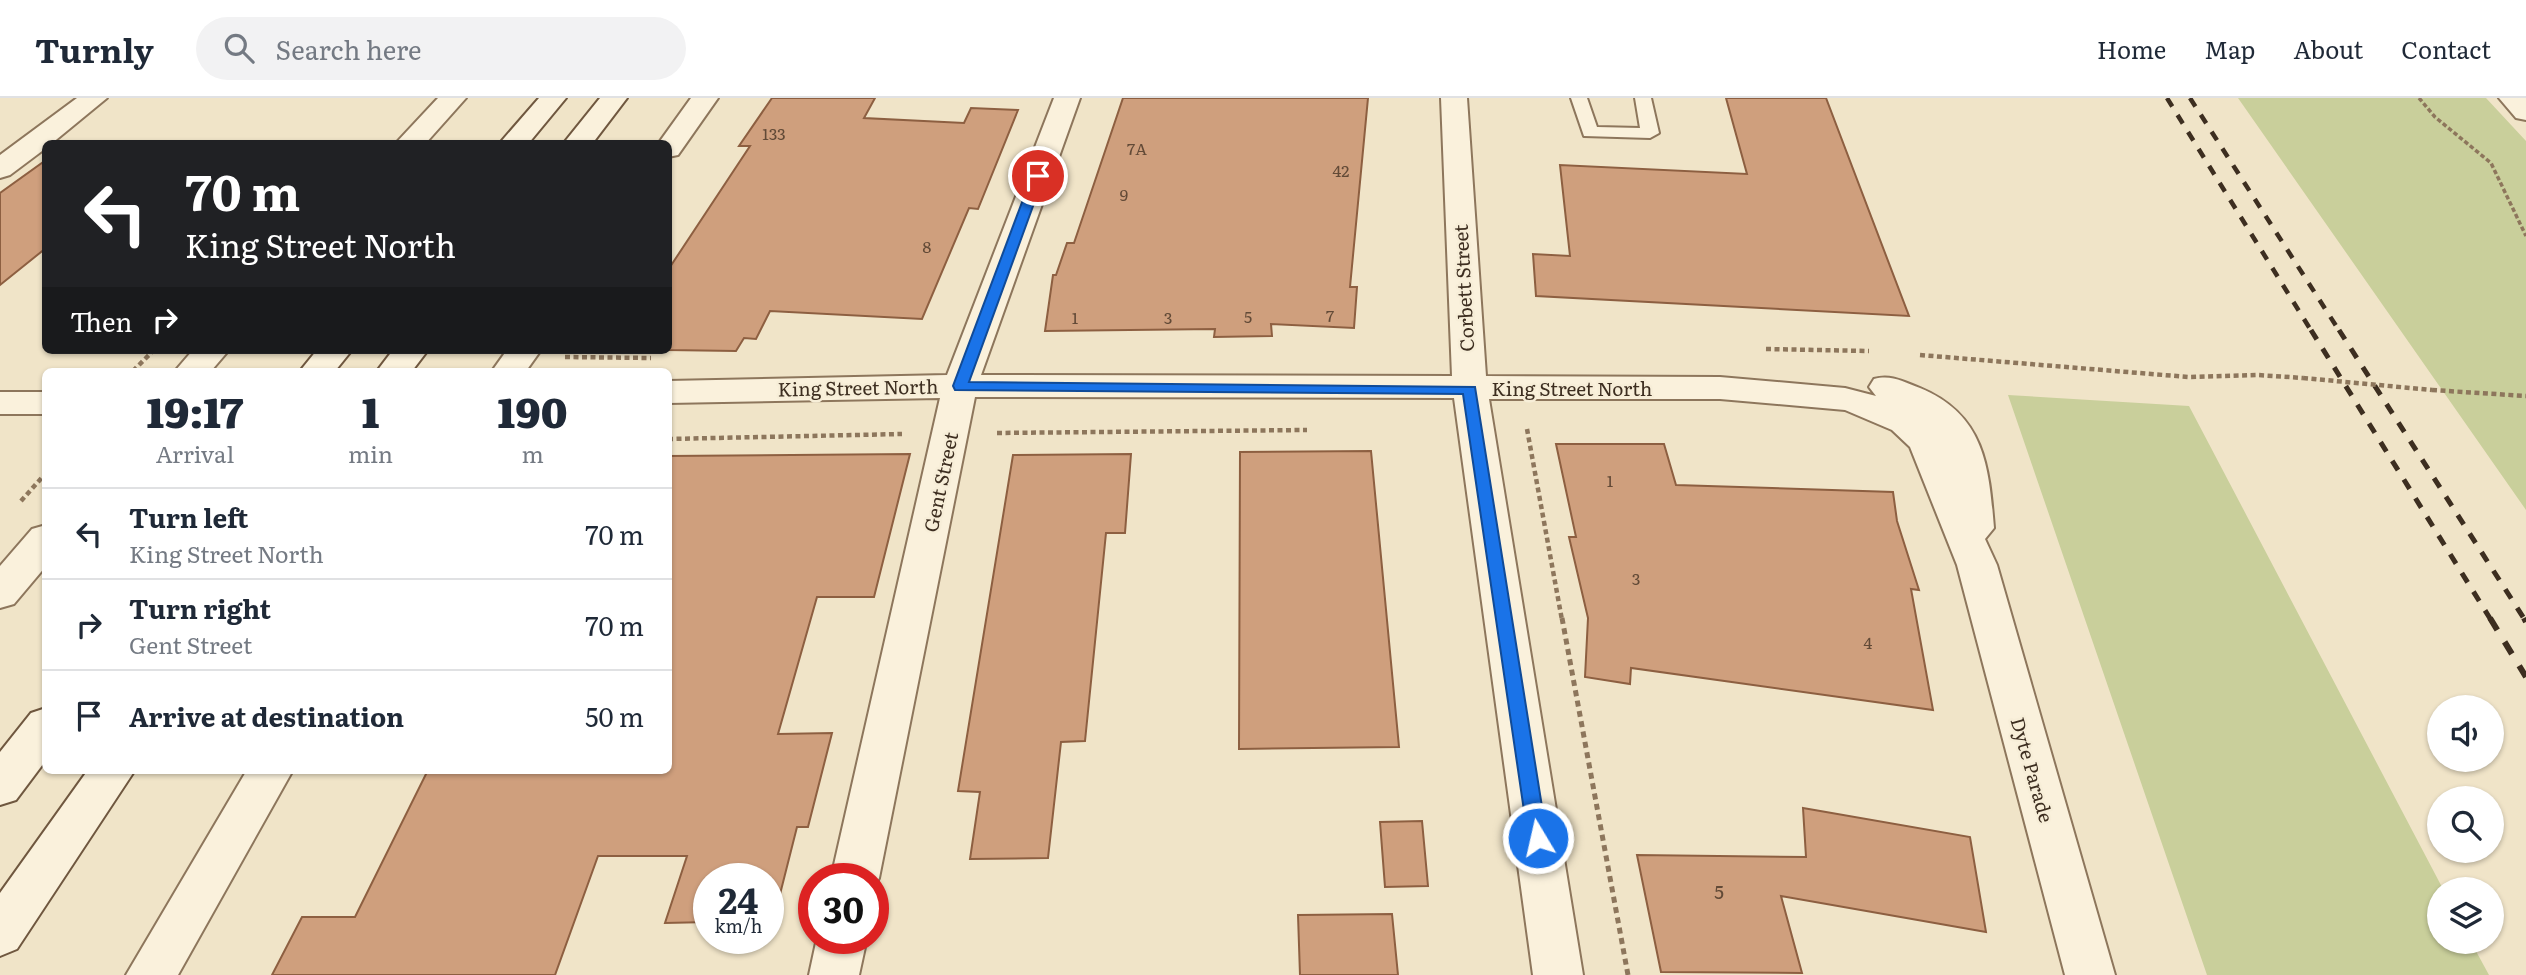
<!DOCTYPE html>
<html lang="en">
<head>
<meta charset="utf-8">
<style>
  :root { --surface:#fff; --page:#f2f2f3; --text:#1f2937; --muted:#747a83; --line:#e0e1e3 }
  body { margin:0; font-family:Literata,serif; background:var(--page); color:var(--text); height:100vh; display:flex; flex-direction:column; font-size:26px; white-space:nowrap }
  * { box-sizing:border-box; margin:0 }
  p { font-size:23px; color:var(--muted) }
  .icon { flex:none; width:38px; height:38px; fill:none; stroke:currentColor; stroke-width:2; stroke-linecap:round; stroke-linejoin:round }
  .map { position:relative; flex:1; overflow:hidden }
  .drawer { position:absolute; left:42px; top:270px; width:630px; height:406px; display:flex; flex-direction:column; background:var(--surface); border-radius:10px; box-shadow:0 2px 5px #0004 }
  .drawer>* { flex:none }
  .banner { position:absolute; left:42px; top:42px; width:630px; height:214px; border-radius:10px; box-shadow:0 2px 5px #0004; background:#202124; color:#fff; overflow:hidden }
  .fabs { position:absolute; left:2427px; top:597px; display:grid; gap:14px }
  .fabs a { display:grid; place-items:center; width:77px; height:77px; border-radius:50%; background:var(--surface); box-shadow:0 2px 5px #0004; font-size:35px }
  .speed { position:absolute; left:693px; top:765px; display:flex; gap:14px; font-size:35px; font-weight:700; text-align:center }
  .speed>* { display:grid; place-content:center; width:91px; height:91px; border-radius:50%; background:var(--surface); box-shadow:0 2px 5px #0004; line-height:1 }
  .speed small { font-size:18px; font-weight:400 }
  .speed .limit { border:10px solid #d22; background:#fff; color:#111 }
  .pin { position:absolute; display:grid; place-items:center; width:60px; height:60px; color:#fff; margin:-30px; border:4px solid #fff; border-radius:50%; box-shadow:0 2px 7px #0007 }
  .me { position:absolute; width:77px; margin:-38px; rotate:351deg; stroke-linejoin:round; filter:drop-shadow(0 0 5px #0008) }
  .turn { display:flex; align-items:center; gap:24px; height:147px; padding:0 28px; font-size:32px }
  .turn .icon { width:91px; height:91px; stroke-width:2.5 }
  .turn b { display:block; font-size:49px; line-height:60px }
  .then { display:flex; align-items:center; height:66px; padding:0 28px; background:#0003; gap:14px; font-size:26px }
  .eta { display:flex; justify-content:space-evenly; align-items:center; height:119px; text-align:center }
  .eta b { font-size:42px; font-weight:800; line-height:49px }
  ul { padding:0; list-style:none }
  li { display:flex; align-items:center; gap:21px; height:91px; padding:0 28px; border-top:2px solid var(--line) }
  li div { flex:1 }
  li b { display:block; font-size:26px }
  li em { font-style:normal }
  header { display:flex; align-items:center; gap:42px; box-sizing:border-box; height:98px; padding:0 35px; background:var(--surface); border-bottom:2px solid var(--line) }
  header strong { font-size:33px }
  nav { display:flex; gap:38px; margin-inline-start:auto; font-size:24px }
  .search { width:490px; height:63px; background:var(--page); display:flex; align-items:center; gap:18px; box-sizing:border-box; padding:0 24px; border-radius:38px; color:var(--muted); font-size:26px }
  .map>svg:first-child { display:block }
</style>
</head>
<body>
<header>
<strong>Turnly</strong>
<div class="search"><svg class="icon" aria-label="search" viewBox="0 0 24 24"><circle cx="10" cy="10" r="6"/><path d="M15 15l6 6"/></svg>Search here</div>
<nav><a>Home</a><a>Map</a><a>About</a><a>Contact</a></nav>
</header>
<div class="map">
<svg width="2526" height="877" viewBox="0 0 2526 877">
  <rect width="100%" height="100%" fill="#f0e4c8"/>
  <path fill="#c9cf9b" d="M2238 0H2486L2526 43V412Z
    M2008 297 2189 308 2443 791H2440V844H2471L2489 877H2207Z"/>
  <path fill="#cf9f7d" stroke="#8d5f41" stroke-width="2" d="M772 0H875L864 20 964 25 971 10 1018 12 978 111 969 110 922 221 770 213 756 241 744 240 736 253 668 252V172L750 48H739Z
    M1123 0H1368L1350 189H1357L1354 230 1271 226 1272 238 1214 239 1215 231 1045 233 1053 177H1056L1067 145H1074Z
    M1726 0H1826L1909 218 1536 198 1533 156 1570 158 1560 67 1747 76Z
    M46 62V150L0 187V95Z
    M1556 346H1664L1676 387 1893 394 1897 423 1919 492 1911 491 1933 612 1631 570 1630 586 1585 579 1588 520 1569 439H1576Z
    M1371 353 1399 649 1239 651 1240 354Z
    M910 356 874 499H817L778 636 832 635 808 729H797L773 824H768V780H709V824L665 825 687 758H598L555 877H272L302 819H355L428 672H668V358Z
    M1131 356 1125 435H1106L1085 643 1061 644 1048 760 970 761 980 694 958 693 1013 357Z
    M1803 710 1970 739 1986 834 1781 798 1802 875 1661 874 1637 757 1806 759Z
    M1422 723 1428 788 1385 789 1380 724Z
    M1392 816 1398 877H1300L1298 817Z"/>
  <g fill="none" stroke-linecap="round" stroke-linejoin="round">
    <defs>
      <path id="service" d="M1571 0H1587L1597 29 1640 30 1635 0H1651L1659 35 1650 40 1584 38Z"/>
      <path id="minor" d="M77 0H107L51 46H46V50L10 77 0 80V57Z
        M438 0H466L425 46H395Z
        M691 0H718L678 57 668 59V46H658Z
        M1054 0H1080L981 277 1452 278 1441 0H1467L1486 278 1720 279 1845 290 1876 298 1869 289 1874 281C1891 276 1904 284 1920 290 1985 317 1989 369 1994 430L1985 441 1997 467 2115 877H2065L1957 467 1910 349 1892 332 1845 312 1720 301H1489L1583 877H1533L1454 300 975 299 879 780 873 792V780H831L940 300 668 305V283L947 277Z
        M2499 0H2526V22L2516 20Z
        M193 252H229L211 273H175Z
        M507 252H541L526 273H492Z
        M0 294H46V316H0Z
        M46 427V468L14 506 0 510V468L32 431Z
        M247 672H293L178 877H126Z
        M817 840H867L859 877H809Z"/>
      <path id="secondary" d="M539 0H566L528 46H499Z
        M600 0H627L592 46H563Z
        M317 252H352L335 273H300Z
        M393 252H428L412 273H377Z
        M46 610V662L16 702 0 707V654L31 615Z
        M88 672H135L17 851 0 858V795Z"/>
    </defs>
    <use href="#service" stroke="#8d765c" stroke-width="4"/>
    <use href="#minor" stroke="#8d765c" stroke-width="4"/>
    <use href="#secondary" stroke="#6f573f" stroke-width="4"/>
    <path stroke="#8d765c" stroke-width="3.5" stroke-dasharray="4.5 2.5" stroke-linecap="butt" d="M2419 0 2435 19 2491 65 2526 138"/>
    <path stroke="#8d765c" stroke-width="4.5" stroke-dasharray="5 3.5" stroke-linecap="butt" d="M1766 251 1869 253
      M1920 257 2188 279 2258 277 2303 280
      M565 259 651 260
      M133 273 152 254
      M2432 292 2526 298
      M1527 331 1562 522
      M997 335 1307 332
      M668 341 902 336
      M21 403 46 375"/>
    <path stroke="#8d765c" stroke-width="5" stroke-dasharray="6 4.5" stroke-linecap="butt" d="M1562 520 1628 877"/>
    <use href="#service" fill="#faf1dc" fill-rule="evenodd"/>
    <use href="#minor" fill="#faf1dc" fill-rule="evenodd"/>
    <use href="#secondary" fill="#faf1dc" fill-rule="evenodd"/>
    <path stroke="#3d2e20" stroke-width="4.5" stroke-dasharray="10 10" stroke-linecap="butt" d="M2167 0 2312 234
      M2190 0 2340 234"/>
    <path stroke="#3d2e20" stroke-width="5" stroke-dasharray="11 11" stroke-linecap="butt" d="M2311 232 2491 522
      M2339 232 2525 522"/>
    <path stroke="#3d2e20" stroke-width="6" stroke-dasharray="14 14" stroke-linecap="butt" d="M2490 520 2526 579
      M2524 520 2526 524"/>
    <path stroke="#8d765c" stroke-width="4.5" stroke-dasharray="5 3.5" stroke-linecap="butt" d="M2303 280 2432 292"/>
  </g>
  <path fill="#1a73e8" stroke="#114b97" stroke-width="2" d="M1033 75 1044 78 969 284 1475 289 1547 740 1545 746 1538 749 1531 746 1528 740 1463 296 955 292 953 288Z"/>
  <g text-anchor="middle" stroke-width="5" stroke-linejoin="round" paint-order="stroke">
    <g font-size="16" fill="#624a37">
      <text x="774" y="42">133</text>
      <text x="1137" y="57">7A</text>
      <text x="1341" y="79">42</text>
      <text x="1124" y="103">9</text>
      <text x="927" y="155">8</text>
      <text x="1330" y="224">7</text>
      <text x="1248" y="225">5</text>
      <text x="1075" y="226">1</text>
      <text x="1168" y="226">3</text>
      <text x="1610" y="389">1</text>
      <text x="1636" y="487">3</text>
      <text x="1868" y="551">4</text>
    </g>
    <g font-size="19" fill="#3d2e20" stroke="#f7eed8">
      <text transform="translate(1464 190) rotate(-93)" y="7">Corbett Street</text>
      <text transform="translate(858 290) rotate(-1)" y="7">King Street North</text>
      <text x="1572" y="298">King Street North</text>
      <text transform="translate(941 384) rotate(-78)" y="7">Gent Street</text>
      <text transform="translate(2032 672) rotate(74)" y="7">Dyte Parade</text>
    </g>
    <g font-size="19" fill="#624a37">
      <text x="1719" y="801">5</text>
    </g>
  </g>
</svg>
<div class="fabs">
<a><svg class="icon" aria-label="sound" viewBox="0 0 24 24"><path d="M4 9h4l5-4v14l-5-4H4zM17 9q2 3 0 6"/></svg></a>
<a><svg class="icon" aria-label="search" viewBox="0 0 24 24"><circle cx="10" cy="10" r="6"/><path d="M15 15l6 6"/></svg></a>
<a><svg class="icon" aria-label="layers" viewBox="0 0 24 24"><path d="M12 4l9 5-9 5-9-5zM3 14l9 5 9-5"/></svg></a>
</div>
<div class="speed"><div>24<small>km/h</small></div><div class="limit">30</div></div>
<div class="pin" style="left:1038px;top:78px;background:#d93025"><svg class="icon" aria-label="arrive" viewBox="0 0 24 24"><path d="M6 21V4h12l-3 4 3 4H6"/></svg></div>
<svg class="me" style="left:1538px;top:740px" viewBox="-20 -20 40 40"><circle r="17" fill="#1a73e8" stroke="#fff" stroke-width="3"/><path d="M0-11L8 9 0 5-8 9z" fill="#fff"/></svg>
<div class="banner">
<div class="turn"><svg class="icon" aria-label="left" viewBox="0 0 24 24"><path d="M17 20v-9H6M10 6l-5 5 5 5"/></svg><div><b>70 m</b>King Street North</div></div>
<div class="then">Then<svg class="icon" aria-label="right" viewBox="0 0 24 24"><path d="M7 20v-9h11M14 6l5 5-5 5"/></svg></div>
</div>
<section class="drawer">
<div class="eta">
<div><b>19:17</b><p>Arrival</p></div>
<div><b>1</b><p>min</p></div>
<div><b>190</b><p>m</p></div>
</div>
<ul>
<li><svg class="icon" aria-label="left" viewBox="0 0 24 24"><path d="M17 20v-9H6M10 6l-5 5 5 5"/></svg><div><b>Turn left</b><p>King Street North</p></div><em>70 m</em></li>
<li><svg class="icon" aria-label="right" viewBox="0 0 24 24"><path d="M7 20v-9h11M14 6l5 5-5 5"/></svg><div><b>Turn right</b><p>Gent Street</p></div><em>70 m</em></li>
<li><svg class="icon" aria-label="arrive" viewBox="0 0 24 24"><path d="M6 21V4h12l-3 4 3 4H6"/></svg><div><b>Arrive at destination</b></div><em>50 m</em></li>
</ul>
</section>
</div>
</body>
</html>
